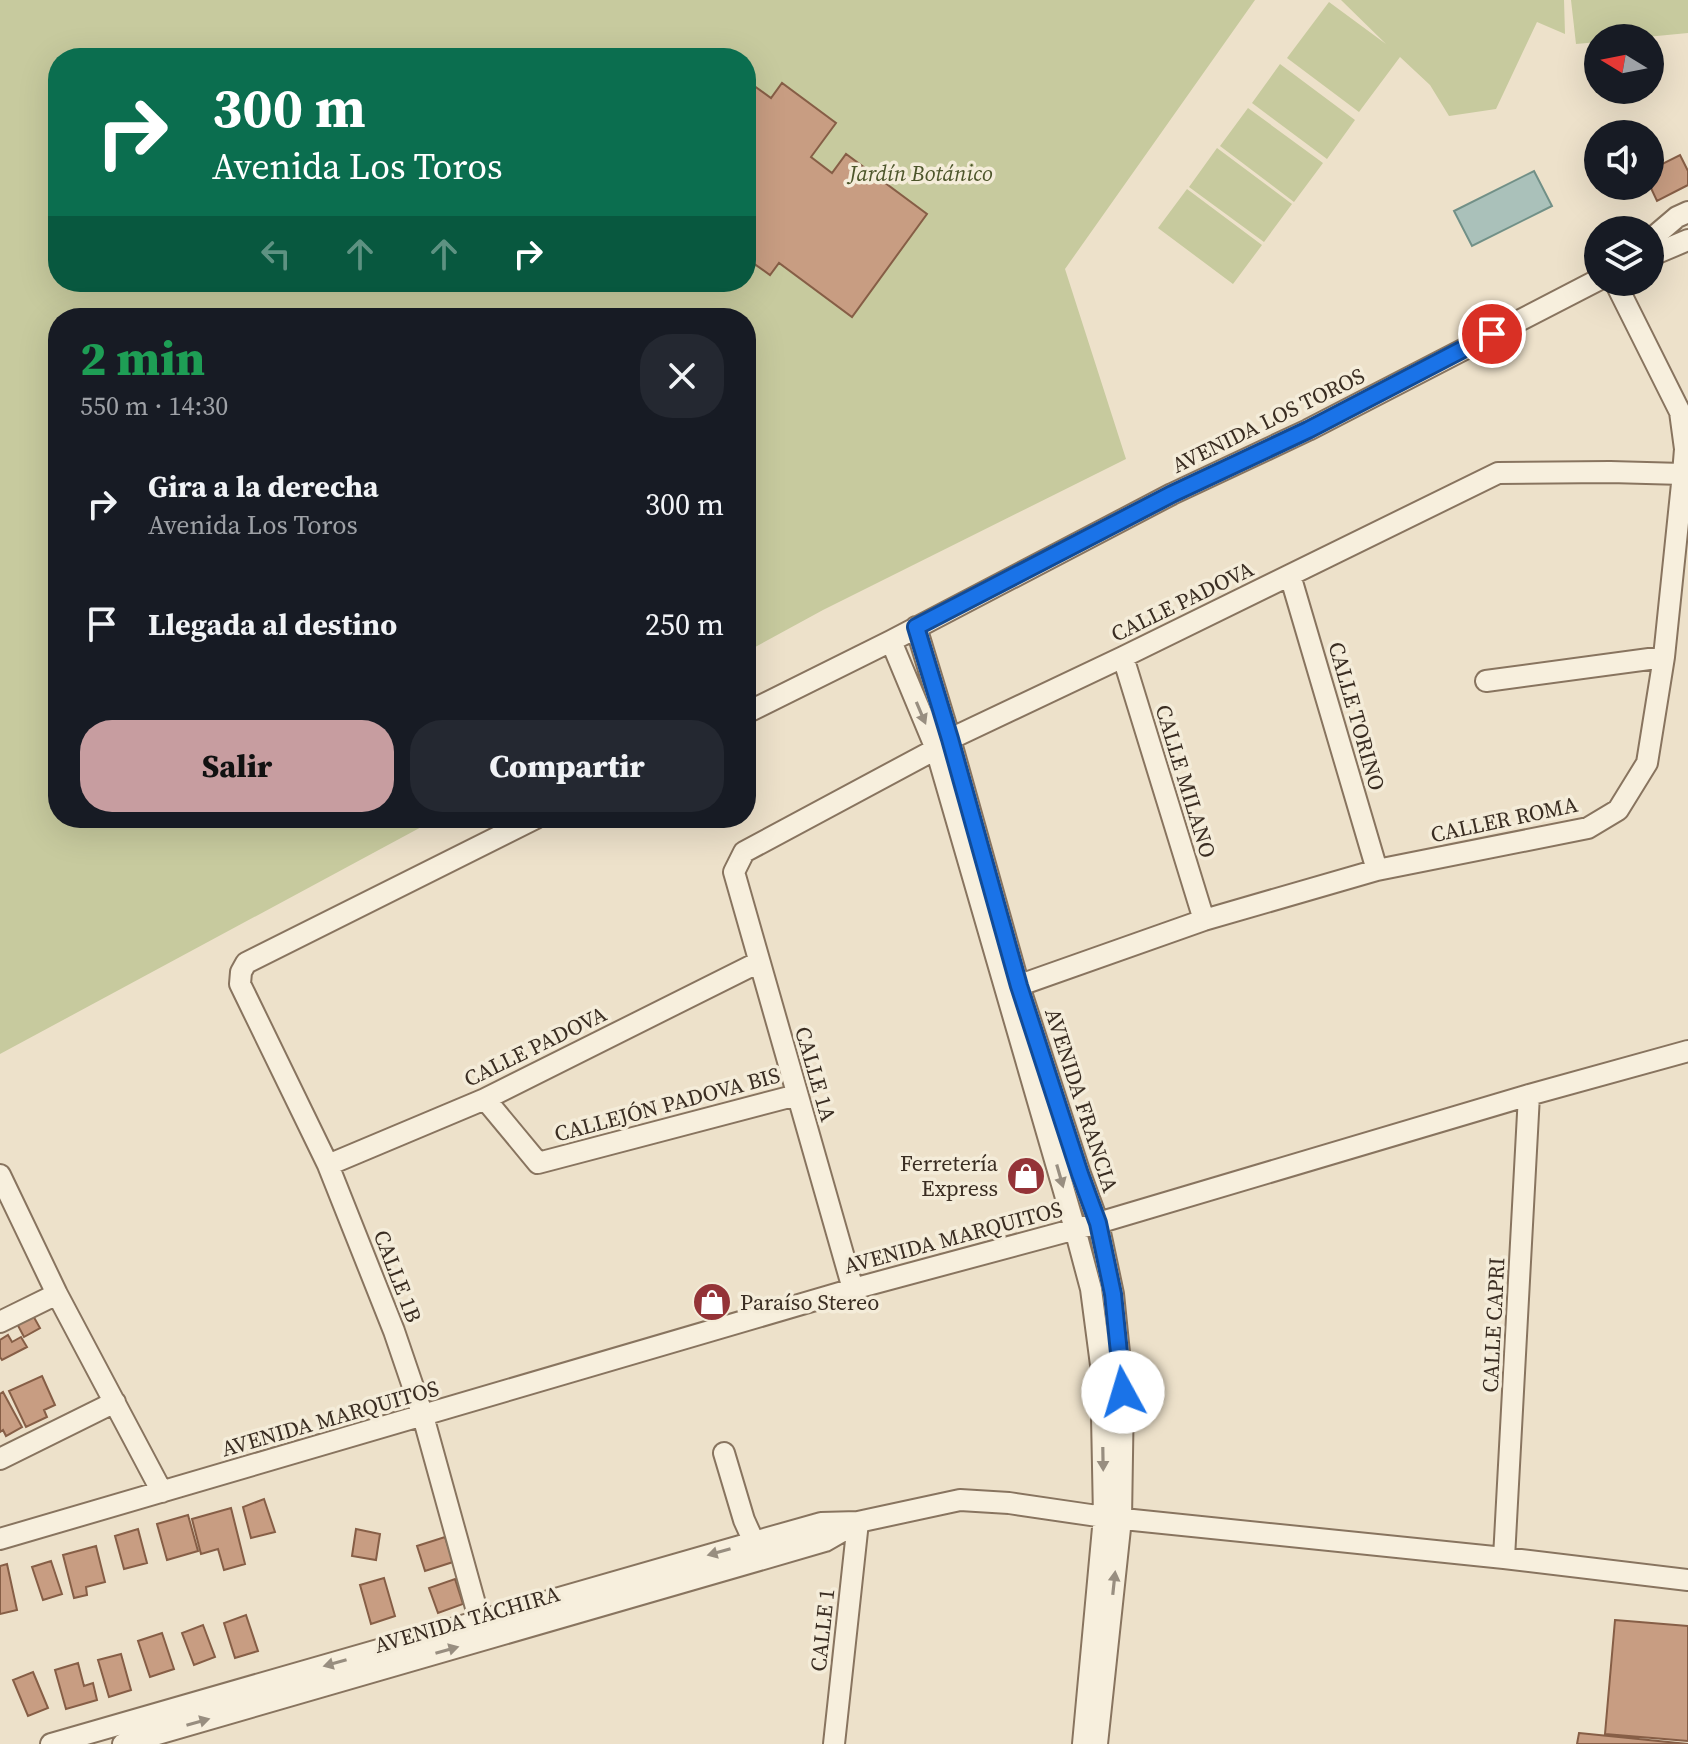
<!DOCTYPE html>
<html lang="es">
<head>
<meta charset="utf-8">
<style>
  :root { --surface:#171b24; --page:#242831; --text:#f1f3f6; --muted:#9ea1a6; --accent:#c79da0 }
  body { margin:0; font-family:"Source Serif 4",serif; background:var(--page); color:var(--text); height:100vh; display:flex; flex-direction:column; font-size:30px; white-space:nowrap }
  * { box-sizing:border-box; margin:0 }
  p { font-size:26px; color:var(--muted) }
  .icon { flex:none; width:44px; height:44px; fill:none; stroke:currentColor; stroke-width:2; stroke-linecap:round; stroke-linejoin:round }
  .map { position:relative; flex:1; overflow:hidden }
  .drawer { position:absolute; left:48px; top:308px; width:708px; height:520px; display:flex; flex-direction:column; background:var(--surface); border-radius:32px; box-shadow:0 8px 32px #0002 }
  .drawer>* { flex:none }
  .banner { position:absolute; left:48px; top:48px; width:708px; height:244px; border-radius:32px; box-shadow:0 8px 32px #0002; background:#0b6e4f; color:#fff; overflow:hidden }
  .needle { width:52px; rotate:280deg }
  .tools { position:absolute; left:1584px; top:24px; display:grid; gap:16px }
  .tools a { display:grid; place-items:center; width:80px; height:80px; border-radius:50%; background:var(--surface); box-shadow:0 8px 32px #0002; font-size:40px }
  .pin { position:absolute; display:grid; place-items:center; width:68px; height:68px; color:#fff; margin:-34px; border:4px solid #fff; border-radius:50%; box-shadow:0 2px 8px #0007 }
  .me { position:absolute; width:88px; margin:-44px; rotate:354deg; stroke-linejoin:round; filter:drop-shadow(0 0 6px #0008) }
  .turn { display:flex; align-items:center; gap:28px; height:168px; padding:0 32px; font-size:36px }
  .turn .icon { width:104px; height:104px; stroke-width:2.5 }
  .turn b { display:block; font-size:56px; line-height:68px }
  .lanes { display:flex; align-items:center; height:76px; padding:0 32px; background:#0003; justify-content:center; gap:40px; direction:ltr }
  .lanes .off { opacity:.35 }
  .round { display:grid; place-items:center; flex:none; width:84px; height:84px; border-radius:32px; background:var(--page) }
  .overview { display:flex; align-items:center; justify-content:space-between; height:136px; padding:0 32px }
  h1 { font-size:48px; font-weight:800; line-height:60px; color:#1e9e55 }
  .cta { display:flex; gap:16px; margin-top:auto; padding:16px 32px }
  .cta a { flex:1; height:92px; border-radius:32px; background:var(--accent); color:#111; font-size:32px; font-weight:800; line-height:92px; text-align:center }
  .cta a+a { background:var(--page); color:var(--text) }
  ul { padding:0; list-style:none }
  li { display:flex; align-items:center; gap:24px; height:120px; padding:0 32px }
  li div { flex:1 }
  li b { display:block; font-size:30px }
  li em { font-style:normal }
  .map>svg:first-child { display:block }
</style>
</head>
<body>
<div class="map">
<svg width="1688" height="1744" viewBox="0 0 1688 1744">
  <rect width="100%" height="100%" fill="#ede1ca"/>
  <path fill="#c7ca9e" fill-rule="evenodd" d="M0 0H1255L1065 269 1126 459 823 610 746 652V318H58V818H438L0 1054ZM58 58H746V282H58Z
    M1341 0H1564L1565 34 1537 22 1496 109 1449 116 1430 85 1400 57 1359 112 1287 58 1329 2 1386 44Z
    M1571 0H1688V33L1636 38H1598V42L1576 44Z
    M1280 64 1355 120 1327 159 1252 103Z
    M1248 108 1323 163 1294 202 1220 146Z
    M1217 148 1292 204 1264 242 1189 187Z
    M1187 189 1262 245 1233 284 1158 228Z"/>
  <path fill="#aac1ba" stroke="#719087" stroke-width="2" d="M1534 171 1552 206 1472 246 1454 211Z"/>
  <path fill="#c89d82" stroke="#865e46" stroke-width="2" d="M746 80 771 98 782 83 836 123 811 157 832 173 846 154 927 214 852 317 779 263 770 275 746 258Z
    M1680 155 1688 171V185L1657 201 1650 186V170Z
    M31 1312 40 1328 24 1337 15 1320Z
    M8 1335 12 1342 21 1337 27 1347 2 1360 0 1357V1340Z
    M42 1376 55 1405 44 1410 47 1417 26 1427 9 1391Z
    M3 1392 22 1427 6 1436 3 1430 0 1432V1394Z
    M264 1499 275 1532 251 1538 243 1507Z
    M231 1508 245 1564 224 1570 218 1549 201 1554 192 1519Z
    M188 1515 198 1551 167 1560 157 1524Z
    M138 1529 147 1563 124 1569 115 1536Z
    M356 1529 380 1534 376 1560 352 1556Z
    M445 1537 453 1562 425 1571 417 1546Z
    M96 1546 105 1582 86 1587 87 1595 74 1598 63 1555Z
    M51 1561 62 1594 43 1600 32 1567Z
    M7 1564 17 1610 0 1614V1566Z
    M384 1578 395 1616 371 1624 360 1585Z
    M455 1579 463 1604 438 1613 429 1588Z
    M246 1615 258 1651 235 1658 224 1623Z
    M1615 1620 1688 1626V1741L1605 1734Z
    M203 1625 215 1657 194 1665 182 1633Z
    M162 1633 174 1669 150 1677 138 1641Z
    M121 1654 131 1690 109 1697 98 1660Z
    M78 1663 84 1686 93 1683 97 1700 66 1709 55 1670Z
    M33 1672 48 1708 28 1716 13 1680Z
    M1579 1733 1688 1744H1577Z"/>
  <g fill="none" stroke-linecap="round" stroke-linejoin="round">
    <defs>
      <path id="street" d="M1650 240 1677 217 1688 212
        M1650 256 1688 240
        M1290 575 1377 870
        M916 627 950 739 1019 986 1080 1174 1098 1223 1113 1294 1123 1392 1121 1519 1097 1744
        M891 641 936 749 1075 1229 1091 1289 1101 1365 1104 1517 1083 1744
        M1123 657 1204 920
        M1486 681 1664 657
        M746 713 891 641 1172 494 1308 430 1598 280
        M1006 990 1204 920 1377 870 1588 828 1618 810 1647 763 1664 657 1683 474 1685 449 1680 412 1615 282
        M485 1099 538 1163 797 1095
        M328 1165 485 1099 759 962
        M0 1175 57 1294 162 1492
        M853 1289 734 872 744 852 936 749 950 739 1123 657 1498 473 1610 472 1683 474
        M0 1322 57 1294
        M724 1453 744 1520 754 1542
        M0 1459 115 1402
        M0 1539 853 1289 1098 1223 1529 1095 1688 1051
        M1504 1558 1529 1095
        M480 1622 423 1416 394 1331 328 1165 240 984 241 972 246 963 536 818
        M51 1744 754 1542 821 1523 858 1522 825 1541 123 1744
        M834 1744 858 1522 960 1500 1009 1503 1104 1517 1504 1558 1688 1580"/>
    </defs>
    <use href="#street" stroke="#88745f" stroke-width="24"/>
    <use href="#street" stroke="#f7efdd" stroke-width="20"/>
  </g>
  <defs><path id="oneway-solid" d="M-6-.8H1V-3.2L6.5 0L1 3.2V.8H-6Z" transform="scale(2)"/></defs>
  <g fill="#988e80">
    <use href="#oneway-solid" transform="translate(921 713) rotate(67)"/>
    <use href="#oneway-solid" transform="translate(1060 1176) rotate(74)"/>
    <use href="#oneway-solid" transform="translate(1103 1459) rotate(89)"/>
    <use href="#oneway-solid" transform="translate(719 1552) rotate(164)"/>
    <use href="#oneway-solid" transform="translate(1114 1583) rotate(-84)"/>
    <use href="#oneway-solid" transform="translate(447 1650) rotate(-16)"/>
    <use href="#oneway-solid" transform="translate(335 1663) rotate(164)"/>
    <use href="#oneway-solid" transform="translate(198 1722) rotate(-16)"/>
  </g>
  <g fill="none" stroke-linecap="round" stroke-linejoin="round">
    <defs>
      <path id="route" d="M1123 1392 1113 1294 1098 1223 1080 1174 1019 986 950 739 916 627 1172 494 1308 430 1492 334"/>
    </defs>
    <use href="#route" stroke="#114b97" stroke-width="20"/>
    <use href="#route" stroke="#1a73e8" stroke-width="14"/>
  </g>
  <defs>
    <symbol id="shop-disc" viewBox="-11 -11 22 22"><circle r="9.5" fill="#943337" stroke="#f4ecd9"/><path d="M-5-2.5h2.3a2.7 3.5 0 0 1 5.4 0H5L5.5 6h-11ZM-1.5-2.5h3a1.5 2.3 0 0 0-3 0Z" fill="#fff"/></symbol>
  </defs>
  <g fill-rule="evenodd">
    <use href="#shop-disc" x="1004" y="1154" width="44" height="44"/>
    <use href="#shop-disc" x="690" y="1280" width="44" height="44"/>
  </g>
  <g text-anchor="middle" stroke-width="7" stroke-linejoin="round" paint-order="stroke">
    <g font-size="22" font-style="italic" fill="#4c552a" stroke="#f4ecd9">
      <text x="921" y="181">Jardín Botánico</text>
    </g>
    <g font-size="22" fill="#3a2d22" stroke="#f4ecd9">
      <text transform="translate(1268 420) rotate(-26)" y="8">AVENIDA LOS TOROS</text>
      <text transform="translate(1182 601) rotate(-26)" y="8">CALLE PADOVA</text>
      <text transform="translate(1357 716) rotate(74)" y="8">CALLE TORINO</text>
      <text transform="translate(1186 781) rotate(73)" y="8">CALLE MILANO</text>
      <text transform="translate(1504 819) rotate(-12)" y="8">CALLER ROMA</text>
      <text transform="translate(535 1046) rotate(-26)" y="8">CALLE PADOVA</text>
      <text transform="translate(816 1074) rotate(74)" y="8">CALLE 1A</text>
      <text transform="translate(1082 1100) rotate(72)" y="8">AVENIDA FRANCIA</text>
      <text transform="translate(667 1104) rotate(-15)" y="8">CALLEJÓN PADOVA BIS</text>
      <text transform="translate(953 1237) rotate(-15)" y="8">AVENIDA MARQUITOS</text>
      <text transform="translate(398 1276) rotate(69)" y="8">CALLE 1B</text>
      <text transform="translate(1493 1325) rotate(-87)" y="8">CALLE CAPRI</text>
      <text transform="translate(330 1418) rotate(-16)" y="8">AVENIDA MARQUITOS</text>
      <text transform="translate(467 1619) rotate(-16)" y="8">AVENIDA TÁCHIRA</text>
      <text transform="translate(822 1630) rotate(-84)" y="8">CALLE 1</text>
    </g>
    <g font-size="22" fill="#3a2d22" stroke="#f4ecd9" text-anchor="end">
      <text x="998" y="1171">Ferretería<tspan x="998" dy="25">Express</tspan></text>
      <text x="740" y="1310" text-anchor="start">Paraíso Stereo</text>
    </g>
  </g>
</svg>
<div class="tools">
<a><svg class="needle" viewBox="-14 -14 28 28"><path d="M0-13l5 13h-10z" fill="#e53935"/><path d="M0 13l5-13h-10z" fill="#9ea1a6"/></svg></a>
<a><svg class="icon" aria-label="sound" viewBox="0 0 24 24"><path d="M4 9h4l5-4v14l-5-4H4zM17 9q2 3 0 6"/></svg></a>
<a><svg class="icon" aria-label="layers" viewBox="0 0 24 24"><path d="M12 4l9 5-9 5-9-5zM3 14l9 5 9-5"/></svg></a>
</div>
<div class="pin" style="left:1492px;top:334px;background:#d93025"><svg class="icon" aria-label="arrive" viewBox="0 0 24 24"><path d="M6 21V4h12l-3 4 3 4H6"/></svg></div>
<svg class="me" style="left:1123px;top:1392px" viewBox="-20 -20 40 40"><circle r="19" fill="#fff"/><path d="M0-13L10 11 0 6-10 11z" fill="#1a73e8"/></svg>
<div class="banner">
<div class="turn"><svg class="icon" aria-label="right" viewBox="0 0 24 24"><path d="M7 20v-9h11M14 6l5 5-5 5"/></svg><div><b>300 m</b>Avenida Los Toros</div></div>
<div class="lanes"><svg class="icon off" aria-label="left" viewBox="0 0 24 24"><path d="M17 20v-9H6M10 6l-5 5 5 5"/></svg><svg class="icon off" aria-label="ahead" viewBox="0 0 24 24"><path d="M12 20V5M6 11l6-6 6 6"/></svg><svg class="icon off" aria-label="ahead" viewBox="0 0 24 24"><path d="M12 20V5M6 11l6-6 6 6"/></svg><svg class="icon" aria-label="right" viewBox="0 0 24 24"><path d="M7 20v-9h11M14 6l5 5-5 5"/></svg></div>
</div>
<section class="drawer">
<div class="overview"><div><h1>2 min</h1><p>550 m · 14:30</p></div><a class="round"><svg class="icon" aria-label="close" viewBox="0 0 24 24"><path d="M6 6l12 12M18 6L6 18"/></svg></a></div>
<ul>
<li><svg class="icon" aria-label="right" viewBox="0 0 24 24"><path d="M7 20v-9h11M14 6l5 5-5 5"/></svg><div><b>Gira a la derecha</b><p>Avenida Los Toros</p></div><em>300 m</em></li>
<li><svg class="icon" aria-label="arrive" viewBox="0 0 24 24"><path d="M6 21V4h12l-3 4 3 4H6"/></svg><div><b>Llegada al destino</b></div><em>250 m</em></li>
</ul>
<div class="cta"><a>Salir</a><a>Compartir</a></div>
</section>
</div>
</body>
</html>
